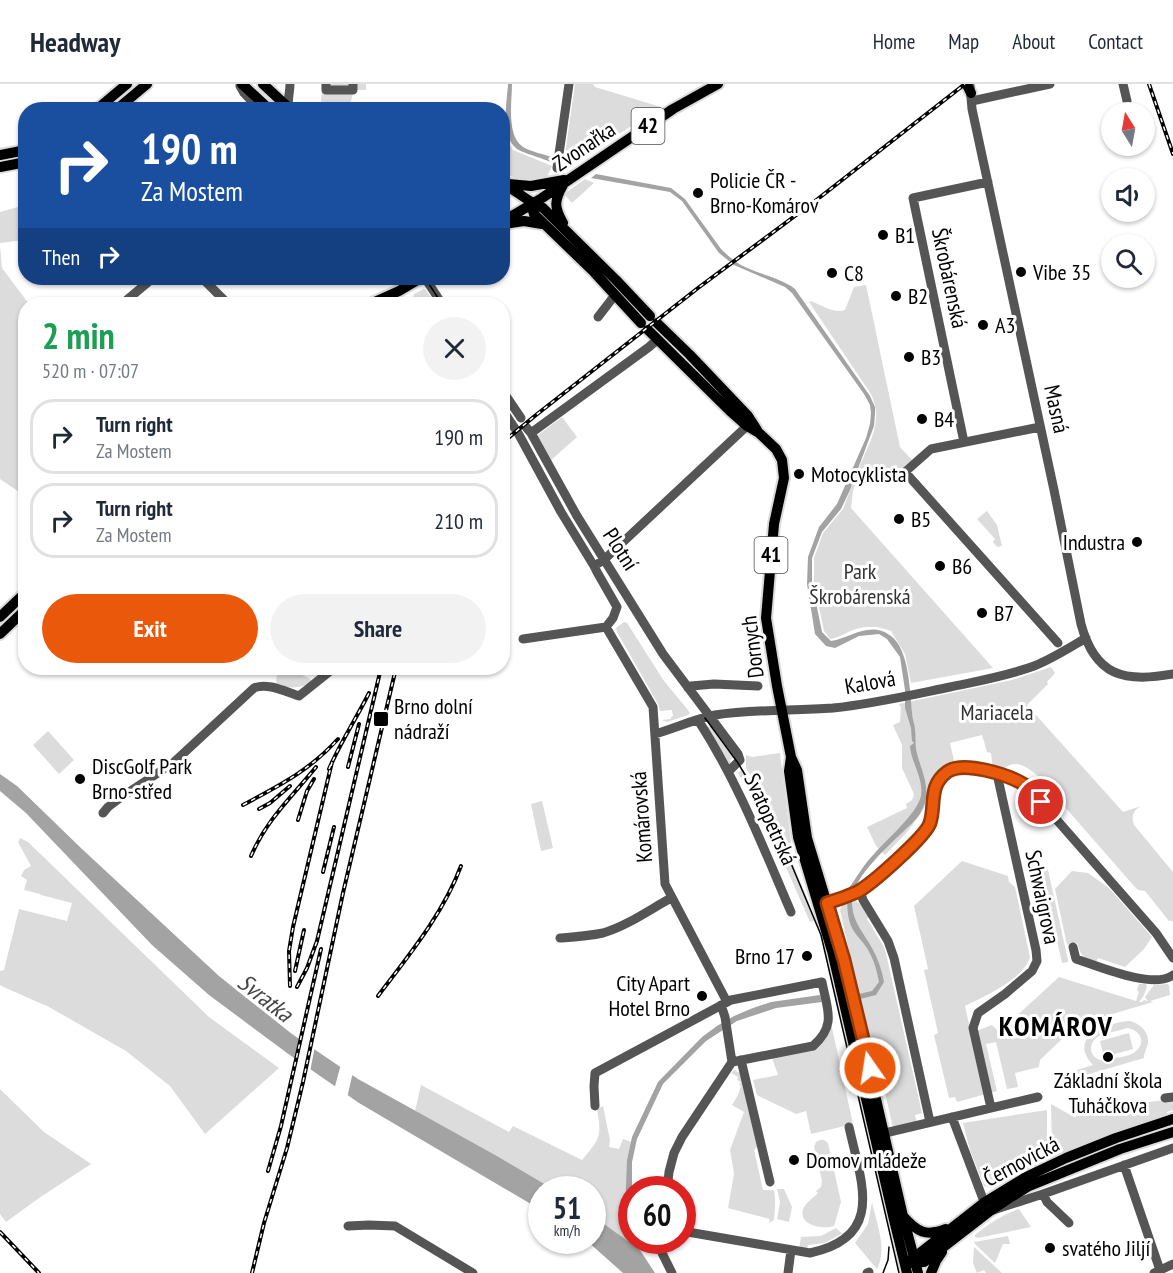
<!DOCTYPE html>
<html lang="en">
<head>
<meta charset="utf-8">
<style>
  :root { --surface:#fff; --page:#f2f2f3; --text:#1f2937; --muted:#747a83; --line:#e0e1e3; --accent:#ea580c }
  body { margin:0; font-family:"PT Sans Narrow",sans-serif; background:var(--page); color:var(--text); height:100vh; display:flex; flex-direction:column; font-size:22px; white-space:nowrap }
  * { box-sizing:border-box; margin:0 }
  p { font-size:20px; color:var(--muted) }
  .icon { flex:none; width:33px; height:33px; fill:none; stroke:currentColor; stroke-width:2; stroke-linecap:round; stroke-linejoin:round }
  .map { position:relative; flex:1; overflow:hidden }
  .panel { position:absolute; left:18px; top:213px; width:492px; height:378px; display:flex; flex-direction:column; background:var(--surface); border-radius:24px; box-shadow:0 2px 4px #0004 }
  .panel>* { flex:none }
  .top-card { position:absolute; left:18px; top:18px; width:492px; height:183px; border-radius:24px; box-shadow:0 2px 4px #0004; background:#1a4fa0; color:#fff; overflow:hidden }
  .needle { width:39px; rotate:349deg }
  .fabs { position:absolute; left:1101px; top:18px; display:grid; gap:12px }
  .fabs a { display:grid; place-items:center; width:54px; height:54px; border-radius:50%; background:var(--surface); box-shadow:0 2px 4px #0004; font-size:30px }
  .speed { position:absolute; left:528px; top:1092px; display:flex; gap:12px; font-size:30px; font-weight:700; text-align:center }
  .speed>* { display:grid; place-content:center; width:78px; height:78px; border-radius:50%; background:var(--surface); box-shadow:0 2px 4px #0004; line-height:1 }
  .speed small { font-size:15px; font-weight:400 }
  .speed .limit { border:9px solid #d22; background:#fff; color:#111 }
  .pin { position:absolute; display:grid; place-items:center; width:51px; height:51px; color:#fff; margin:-26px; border:3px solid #fff; border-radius:50%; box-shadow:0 2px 6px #0007 }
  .me { position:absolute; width:66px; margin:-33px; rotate:347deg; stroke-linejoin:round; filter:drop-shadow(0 0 4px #0008) }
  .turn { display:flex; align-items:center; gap:21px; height:126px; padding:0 24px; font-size:27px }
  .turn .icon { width:78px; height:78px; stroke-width:2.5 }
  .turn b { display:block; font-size:42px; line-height:51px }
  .then { display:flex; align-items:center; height:57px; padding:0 24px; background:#0003; gap:12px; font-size:22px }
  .round { display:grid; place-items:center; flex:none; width:63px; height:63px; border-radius:32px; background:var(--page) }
  .headline { display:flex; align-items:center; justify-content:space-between; height:102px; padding:0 24px }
  h1 { font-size:36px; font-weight:800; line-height:45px; color:#1e9e55 }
  .cta { display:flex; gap:12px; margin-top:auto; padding:12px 24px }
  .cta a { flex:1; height:69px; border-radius:36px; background:var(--accent); color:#fff; font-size:24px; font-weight:800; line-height:69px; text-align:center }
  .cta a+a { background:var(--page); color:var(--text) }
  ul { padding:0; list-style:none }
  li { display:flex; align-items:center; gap:18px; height:75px; margin:0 12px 9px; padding:0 12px; border:3px solid var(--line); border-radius:24px }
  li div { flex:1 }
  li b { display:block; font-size:22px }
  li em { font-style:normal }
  header { display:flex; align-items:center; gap:36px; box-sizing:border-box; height:84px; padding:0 30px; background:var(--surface); border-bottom:2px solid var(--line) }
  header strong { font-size:28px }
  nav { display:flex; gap:33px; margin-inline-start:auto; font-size:21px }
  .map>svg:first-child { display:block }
</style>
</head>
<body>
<header>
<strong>Headway</strong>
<nav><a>Home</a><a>Map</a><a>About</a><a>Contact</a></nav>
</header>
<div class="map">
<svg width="1173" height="1189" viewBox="0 0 1173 1189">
  <rect width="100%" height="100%" fill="#fff"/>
  <path fill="#dcdcdc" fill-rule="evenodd" d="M322 0H366V6H354L349 25 319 26 321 18Z
    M575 0H593L595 3 661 23 622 48 587 68 563 84Z
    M503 58 509 59 513 66 552 82 547 93C533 102 517 95 503 89Z
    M585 95 594 99 572 119 564 110Z
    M25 121V156L0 159V128Z
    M0 162 2 184 29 220H26L25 412 0 395Z
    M866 201 900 363 912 376 885 400C873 404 867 392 859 384 869 358 884 338 871 310L809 218 811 217C821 221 835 230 845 226L854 203Z
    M424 205 426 206 435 220H412L411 219 414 210Z
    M562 333 577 353 550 377 537 353 538 351Z
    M854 396 856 398 853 407 851 424 993 584 911 599 905 570 891 547C877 542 868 541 853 546 845 549 839 554 830 555L824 547 814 499V474L823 449 843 425Z
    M987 427 997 441 1002 462 997 463 993 458 995 455 977 435Z
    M624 538 627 539 664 597 688 626 690 629 688 631 667 638 662 636 671 635V633L673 632 672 626 660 627 658 620 617 548 616 544Z
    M1051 583 1055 589 1047 598 1048 600 1027 621 1123 728 1141 722C1133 726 1131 733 1134 741L1173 788V837H1169L1145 807 1138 806 1134 802 1037 691C1025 682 1015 674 1002 686L993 685 991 669 987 668 982 651 950 659 955 681 931 703 927 720 908 747 885 771 876 762 867 743 907 724 906 720 912 716 914 710 902 684V661L893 641 900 638 901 624 899 620 1012 596Z
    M281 588C291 588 306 590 312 597 302 605 288 605 277 600 275 595 277 590 281 588Z
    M712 640 735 672 730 676 731 679 728 681 707 644Z
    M48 647 74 676 59 690 33 661Z
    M780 669 792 766 790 767 775 735 746 684V671L752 673Z
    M743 685 766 723 791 774 784 777 766 736 738 689Z
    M542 717 553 764 541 767 531 720Z
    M20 754 28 758 209 933 279 984 205 1050 170 1002 126 967 49 923 8 905 0 901V887L4 886 19 825 67 837 72 819 41 811 40 810 24 806 27 796 21 792 24 786 31 782 18 758Z
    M962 777 1008 792 1009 798 1015 803 1030 873C1023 896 985 912 965 922L971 949 992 941 999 948 1059 893 1136 917 1139 908 1137 906 1139 900H1146L1147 903 1143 913 1139 918H1142L1144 916 1148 917 1145 913 1154 901 1167 900 1169 901 1170 911 1150 917 1153 918 1102 933 1086 932 1040 976 1039 983 1015 989 1018 1003 1007 1005 996 958 986 960 997 1007 957 1018 955 1013 949 1014 934 951 938 949 924 886 928 885 914 822Z
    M792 778 816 836 810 838 785 781Z
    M1047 785 1048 786 1068 876V878L1062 879 1041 786Z
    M1072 787 1088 789 1109 804 1152 853 1144 865 1125 883 1098 874 1096 878C1082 872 1082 874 1077 859L1067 861 1055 805Z
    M854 815 862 822 869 833 867 835 884 863 887 874 922 1029 915 1031 917 1039 893 1044 881 990 863 929 840 826C842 819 847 818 854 815Z
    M829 930 853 1040 811 1050 806 1027 796 1030 757 1011 753 996 778 991 772 974 812 966Z
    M1130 937C1140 940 1149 947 1148 959 1147 965 1144 968 1144 974L1079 993 1077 986 1093 981C1066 953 1108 938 1130 937ZM1127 944C1139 945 1147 958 1136 967 1131 972 1121 973 1114 974 1109 976 1105 978 1100 976 1090 973 1088 961 1096 954 1102 949 1119 947 1127 944Z
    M1129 949 1133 965 1104 973 1100 957Z
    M734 986 742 990 757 1059V1063L754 1066 763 1106H774C776 1116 775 1126 774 1136L769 1139 770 1135 728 1124 734 1090 730 1066 744 1028 732 1021 738 1011 741 1002 739 1001 741 998 737 996 738 993 731 989Z
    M421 1001 509 1048 513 1042 582 1076C600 1055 602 1053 597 1025L603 1022 610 1056 609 1063 619 1065 623 1055 631 1058 627 1076 629 1159 593 1132 592 1106 553 1105 497 1072 415 1027Z
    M0 1005 44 1048 91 1080 39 1114 6 1138 0 1130Z
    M1173 1015V1026L1167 1028V1030L1108 1051 1017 1091 1052 1062 1051 1020 1074 1033 1109 1023Z
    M1047 1026V1064L1022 1084 991 1104 984 1102 970 1066 963 1039Z
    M820 1056H824L828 1059 841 1118 834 1142C822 1146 796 1141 804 1123 807 1118 814 1113 818 1109L816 1107 821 1103 822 1097 814 1063 816 1058Z
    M777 1105H784L792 1123 789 1138 777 1135 780 1118Z
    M872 1118C876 1138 888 1165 877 1185L855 1159 868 1140Z
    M1019 1125 1031 1143 978 1154 975 1153V1151C989 1140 1002 1131 1019 1125Z
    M836 1144 845 1152 841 1150 825 1159 808 1161 807 1165H799L801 1153 821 1152Z
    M1008 1152 1010 1160H1003L995 1179 975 1160 974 1158Z
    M974 1163 1002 1189H986L984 1186 977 1189 973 1179Z"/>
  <path fill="#a3a3a3" d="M508 0H512C512 18 506 51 523 63 531 68 544 70 554 74L553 79C545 75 523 69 517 65 500 53 507 17 508 0Z
    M596 90 671 104 685 115 721 165C728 172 736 179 745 183 760 190 776 193 791 202L795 205 870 312 875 323V330L874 342 850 406 841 425 822 448 812 474V499L822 548 831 557C851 554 870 536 891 552 909 565 910 607 912 629 912 635 915 640 915 646 916 652 915 659 916 665 919 681 928 696 926 713 926 718 922 726 920 730 916 736 909 742 904 747 889 761 854 793 852 814 851 837 862 846 872 864 878 875 882 886 884 898L876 911 860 915 859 910 872 907 879 898C877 887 874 876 868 866 864 858 855 851 851 842 847 832 846 815 849 804 857 793 864 780 874 770 886 756 917 730 921 712 924 695 911 678 910 662L914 659 912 657 911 644 905 624V606L900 573 887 555 879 550 859 552 835 564 826 562 815 550 807 500 808 473 819 443 837 420 866 354 870 340 871 329 870 321 864 310 792 209 785 203 734 181 719 169 682 117 670 108 591 94Z
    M0 690 17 702 82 765 219 892 292 950 358 995 497 1072 553 1105 542 1106 541 1126 359 1019 287 969 209 911 152 861 26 729 0 707Z
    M820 911 822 918 776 924 737 937 706 957 663 1000 637 1055 632 1078V1156L634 1157 655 1189H623L587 1157 592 1156 593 1132 629 1158 625 1128 627 1076 632 1053 658 998 702 953 717 942 734 932 753 924 771 918Z"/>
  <path fill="#fff" d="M300 951 315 962 310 988 294 977Z
    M341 980 353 988 347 1014 334 1006Z"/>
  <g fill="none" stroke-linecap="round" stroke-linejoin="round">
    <defs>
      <path id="major" d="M242 0 270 26
        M263 0 291 26
        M967 1 971 9
        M96 26 127 0
        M116 26 147 0
        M0 71 26 66
        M0 83 26 78
        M502 99C517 107 528 118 543 124L616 196 650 232
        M508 100 531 102 564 96
        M563 101C554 117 554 123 563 139
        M531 120 534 130 594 188 641 239
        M502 138 542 114 673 25 718 0
        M504 140 524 137 542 140
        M370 220 399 207 421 194
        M657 239 690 271 748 332 757 346
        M648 246 730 327 747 342 759 349 776 365 782 376 784 394 774 440 766 534 777 602 791 673 797 686 807 754 844 876 903 1132 918 1189
        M0 533 26 508
        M0 550 26 525
        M791 673 789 687 798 753 832 867 894 1136 907 1189
        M903 1132C917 1148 926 1153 946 1145
        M911 1176 985 1118 1026 1093 1066 1074 1116 1054 1173 1035
        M910 1179 924 1178 990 1127 1008 1115 1029 1102 1120 1065 1173 1048
        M931 1189 936 1177 942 1168"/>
    </defs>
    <use href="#major" stroke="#dbdbdb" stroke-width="14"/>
    <path stroke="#555" stroke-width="9" d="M326 0V6H353V0
      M1123 0 1127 17
      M240 2 244 9 260 26
      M970 2 972 25 1054 406 1081 540C1095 592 1124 599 1173 590
      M972 17 1050 0
      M289 24C287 17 290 8 290 0
      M557 84 569 0
      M202 194 228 220
      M425 194 442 220
      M122 220 153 194
      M598 233 615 211
      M502 306 521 334
      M502 325 518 349 561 428 594 482 597 488 617 523 613 534 606 543 523 555
      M526 343 531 349 577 432 663 570 738 670 740 676 729 687
      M1040 343 931 365 905 388 1058 559
      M531 349 649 263 657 256
      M964 358 913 114 988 98
      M599 479 608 472 747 342
      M606 543 653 623 665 800 727 918
      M688 604 691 602 714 600 758 602
      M698 636C737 696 763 763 791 828
      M655 650C675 644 695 635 715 631 754 625 794 627 833 624 872 620 911 611 950 603 978 597 1007 592 1034 582 1052 575 1069 564 1086 554
      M103 729 108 723 120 714 173 679 254 604C267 598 286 608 299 612L334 584
      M860 806 863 816 888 857 894 874 930 1038
      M822 821C834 817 848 813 860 806 876 797 889 783 902 770 911 762 921 755 927 744 935 732 929 717 935 704 950 666 1001 689 1027 702L1156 849 1173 874
      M560 854C574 853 589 852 603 849 627 842 649 826 671 814
      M1073 863 1076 875C1098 882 1153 906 1173 891
      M741 976 770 1098
      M1165 1014 1173 1013
      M595 1022 594 1002 595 989 731 916 822 898C827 925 837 941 813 962L732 978
      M991 1024 973 944 978 929 1005 910 1032 887 1037 877 1036 866 997 690
      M952 1033 983 1115 990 1127 1043 1110
      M885 1049 1038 1013
      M1124 1081 1161 1189
      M667 1106 669 1088 674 1069 682 1053 732 978 725 933 721 921
      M1069 1139 1047 1118 1043 1110 1173 1064
      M348 1142 369 1141 395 1142 473 1189
      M682 1147 810 1169C886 1153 861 1098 849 1043
      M661 1156 662 1169 672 1189
      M788 1189 791 1166
      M867 1189 869 1188
      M1154 1189 1173 1180"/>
    <use href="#major" stroke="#000" stroke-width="10"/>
    <path stroke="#000" stroke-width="1.5" d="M425 194 442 220
      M705 634 738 679 766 726 790 777 821 851 899 1189
      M883 1189 888 1176 889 1163"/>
    <defs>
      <path id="rail" d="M1149 0 1173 70
        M502 359 536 331 698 204 819 114 965 0
        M348 683 359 640
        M329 685C340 659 356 635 369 609
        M243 721C280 701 309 687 338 655
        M259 725 270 719 290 702
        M298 736 307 707 314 695
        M251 772C267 735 291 714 316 683
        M323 788 334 743
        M295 887 304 846
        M290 902 289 867 293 843 332 678
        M297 903 307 884 317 857 381 584
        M378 912C409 871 443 830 461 782
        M268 1087 281 1042 321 865
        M0 1148 39 1189
        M252 1189 264 1139 287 1064 303 998 343 809 396 584"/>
    </defs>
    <use href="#rail" stroke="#000" stroke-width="4"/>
    <use href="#rail" stroke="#fff" stroke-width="1.5" stroke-dasharray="4.5" stroke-linecap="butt"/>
  </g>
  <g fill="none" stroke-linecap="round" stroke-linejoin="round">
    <defs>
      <path id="route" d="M870 984 844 876 827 819C837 816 848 812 857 808 871 801 926 752 930 739 936 720 928 702 947 688 963 676 1009 691 1025 701 1031 705 1036 713 1041 718"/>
    </defs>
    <use href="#route" stroke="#983908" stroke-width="15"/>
    <use href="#route" stroke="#ea580c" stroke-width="10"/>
  </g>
  <g fill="#000" stroke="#fff" stroke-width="2">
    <circle cx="698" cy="109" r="6"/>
    <circle cx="883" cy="151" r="6"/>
    <circle cx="1021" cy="188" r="6"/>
    <circle cx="832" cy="189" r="6"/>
    <circle cx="896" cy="212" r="6"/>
    <circle cx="983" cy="241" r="6"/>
    <circle cx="909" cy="273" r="6"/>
    <circle cx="922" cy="335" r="6"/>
    <circle cx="799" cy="390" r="6"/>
    <circle cx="899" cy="435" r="6"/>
    <circle cx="1137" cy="458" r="6"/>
    <circle cx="940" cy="482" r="6"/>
    <circle cx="982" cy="529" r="6"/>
    <rect x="373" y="627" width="16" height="16" rx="3"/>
    <circle cx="80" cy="695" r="6"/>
    <circle cx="807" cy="872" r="6"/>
    <circle cx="702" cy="912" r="6"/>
    <circle cx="1108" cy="973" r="6"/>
    <circle cx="794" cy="1076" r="6"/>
    <circle cx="1050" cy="1164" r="6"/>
  </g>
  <g text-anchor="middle" stroke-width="6" stroke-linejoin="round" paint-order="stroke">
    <g fill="#fff" stroke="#4c4c4c" stroke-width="1.5">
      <rect x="631.5" y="24" width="33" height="36" rx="4.5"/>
      <rect x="754.5" y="453" width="33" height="36" rx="4.5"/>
    </g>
    <g font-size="21" font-weight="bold" fill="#000">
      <text x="648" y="49">42</text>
      <text x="771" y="478">41</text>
    </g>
    <g font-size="22" fill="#000" stroke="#fff">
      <text transform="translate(584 62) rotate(-34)" y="8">Zvonařka</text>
      <text transform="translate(950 194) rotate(78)" y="8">Škrobárenská</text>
      <text transform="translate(1057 325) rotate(78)" y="8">Masná</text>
      <text transform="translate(621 465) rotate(57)" y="8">Plotní</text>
      <text transform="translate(752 563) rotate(-97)" y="8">Dornych</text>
      <text transform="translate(870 598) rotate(-10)" y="8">Kalová</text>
      <text transform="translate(641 733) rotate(-94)" y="8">Komárovská</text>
      <text transform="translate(771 735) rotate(66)" y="8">Svatopetrská</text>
      <text transform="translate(1043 813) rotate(78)" y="8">Schwaigrova</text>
      <text transform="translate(1021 1077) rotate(-28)" y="8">Černovická</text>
    </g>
    <g font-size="22" fill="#000" stroke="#fff" text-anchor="start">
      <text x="710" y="104">Policie ČR -<tspan x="710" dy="25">Brno-Komárov</tspan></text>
      <text x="895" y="159">B1</text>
      <text x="1033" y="196">Vibe 35</text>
      <text x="844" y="197">C8</text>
      <text x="908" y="220">B2</text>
      <text x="995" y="249">A3</text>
      <text x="921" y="281">B3</text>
      <text x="934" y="343">B4</text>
      <text x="811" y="398">Motocyklista</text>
      <text x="911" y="443">B5</text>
      <text x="1125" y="466" text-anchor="end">Industra</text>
      <text x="952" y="490">B6</text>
      <text x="994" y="537">B7</text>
      <text x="394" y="630">Brno dolní<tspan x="394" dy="25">nádraží</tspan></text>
      <text x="92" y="690">DiscGolf Park<tspan x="92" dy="25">Brno-střed</tspan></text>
      <text x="795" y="880" text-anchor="end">Brno 17</text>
      <text x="690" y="907" text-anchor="end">City Apart<tspan x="690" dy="25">Hotel Brno</tspan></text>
      <text x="1108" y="1004" text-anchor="middle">Základní škola<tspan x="1108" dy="25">Tuháčkova</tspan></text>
      <text x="806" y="1084">Domov mládeže</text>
      <text x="1062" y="1172">svatého Jiljí</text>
    </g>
    <g font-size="22" fill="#333" stroke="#fff">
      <text x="860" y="495">Park<tspan x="860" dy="25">Škrobárenská</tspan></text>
      <text x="997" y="636">Mariacela</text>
    </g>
    <g font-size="24" font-style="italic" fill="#444" stroke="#fff">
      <text transform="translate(265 914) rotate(38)" y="8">Svratka</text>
    </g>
    <g font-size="28" font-weight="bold" letter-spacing="1.5" fill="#000" stroke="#fff">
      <text x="1056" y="952">KOMÁROV</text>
    </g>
  </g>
</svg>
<div class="fabs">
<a><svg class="needle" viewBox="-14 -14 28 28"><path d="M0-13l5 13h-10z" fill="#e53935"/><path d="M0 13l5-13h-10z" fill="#747a83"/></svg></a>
<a><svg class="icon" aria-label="sound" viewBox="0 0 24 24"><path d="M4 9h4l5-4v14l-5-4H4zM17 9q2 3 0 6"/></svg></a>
<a><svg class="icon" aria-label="search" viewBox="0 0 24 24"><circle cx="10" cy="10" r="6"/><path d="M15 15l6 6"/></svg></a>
</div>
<div class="speed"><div>51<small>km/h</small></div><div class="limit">60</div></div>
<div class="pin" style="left:1041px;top:718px;background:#d93025"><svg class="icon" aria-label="arrive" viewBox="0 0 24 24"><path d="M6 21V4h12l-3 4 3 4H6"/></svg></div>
<svg class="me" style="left:870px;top:984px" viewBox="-20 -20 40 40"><circle r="17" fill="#ea580c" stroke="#fff" stroke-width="3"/><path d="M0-11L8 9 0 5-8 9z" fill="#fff"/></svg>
<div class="top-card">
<div class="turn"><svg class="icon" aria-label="right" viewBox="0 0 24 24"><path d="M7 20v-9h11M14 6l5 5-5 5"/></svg><div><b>190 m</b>Za Mostem</div></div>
<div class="then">Then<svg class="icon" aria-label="right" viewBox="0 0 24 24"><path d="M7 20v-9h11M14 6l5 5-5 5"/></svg></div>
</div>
<section class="panel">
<div class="headline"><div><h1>2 min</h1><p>520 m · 07:07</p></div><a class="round"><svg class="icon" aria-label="close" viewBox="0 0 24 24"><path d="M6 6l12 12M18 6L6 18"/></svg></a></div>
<ul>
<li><svg class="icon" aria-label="right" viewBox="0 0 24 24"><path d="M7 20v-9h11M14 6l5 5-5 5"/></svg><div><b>Turn right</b><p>Za Mostem</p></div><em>190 m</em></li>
<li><svg class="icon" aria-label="right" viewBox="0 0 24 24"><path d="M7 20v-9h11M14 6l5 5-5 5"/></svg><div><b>Turn right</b><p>Za Mostem</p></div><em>210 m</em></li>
</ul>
<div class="cta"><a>Exit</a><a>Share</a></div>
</section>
</div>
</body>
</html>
